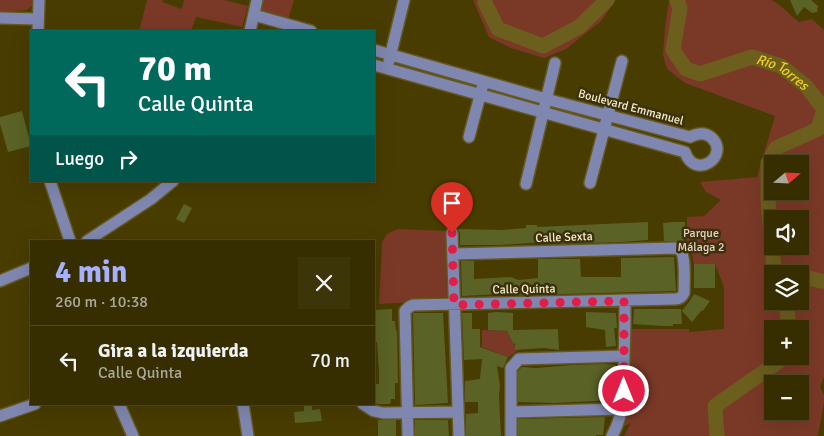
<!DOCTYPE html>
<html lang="es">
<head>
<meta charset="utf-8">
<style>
  :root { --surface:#362d00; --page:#3d350a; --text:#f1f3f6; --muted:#aaa899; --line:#504922; --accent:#a5b1fc }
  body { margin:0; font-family:Signika,sans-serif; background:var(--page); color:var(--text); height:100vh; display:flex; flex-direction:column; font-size:19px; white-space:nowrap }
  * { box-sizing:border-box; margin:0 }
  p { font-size:16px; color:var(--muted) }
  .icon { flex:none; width:28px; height:28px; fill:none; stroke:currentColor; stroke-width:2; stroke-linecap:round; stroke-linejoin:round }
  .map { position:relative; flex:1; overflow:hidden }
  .details { position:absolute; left:30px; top:240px; width:345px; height:165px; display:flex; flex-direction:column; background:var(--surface); border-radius:0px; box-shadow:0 5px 20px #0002,0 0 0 1px var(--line) }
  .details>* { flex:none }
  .hud { position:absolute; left:30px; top:30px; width:345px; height:152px; border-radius:0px; box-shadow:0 5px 20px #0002,0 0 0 1px var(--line); background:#00695c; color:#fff; overflow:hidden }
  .needle { width:32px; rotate:71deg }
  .controls { position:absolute; left:764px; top:155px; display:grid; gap:10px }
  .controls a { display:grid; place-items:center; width:45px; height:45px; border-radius:0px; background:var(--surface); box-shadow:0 5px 20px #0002,0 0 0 1px var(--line); font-size:25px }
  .pin { position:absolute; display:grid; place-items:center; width:42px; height:42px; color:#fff; margin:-51px -21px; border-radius:50% 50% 50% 0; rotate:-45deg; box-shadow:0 0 5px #0007 }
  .pin .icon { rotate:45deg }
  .me { position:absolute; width:55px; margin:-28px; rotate:0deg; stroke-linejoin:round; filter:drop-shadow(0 0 4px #0008) }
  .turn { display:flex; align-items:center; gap:18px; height:105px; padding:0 25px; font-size:22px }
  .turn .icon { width:65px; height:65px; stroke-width:2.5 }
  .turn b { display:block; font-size:35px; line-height:42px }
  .then { display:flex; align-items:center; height:48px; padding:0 25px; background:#0003; gap:10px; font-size:19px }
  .round { display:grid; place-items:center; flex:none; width:52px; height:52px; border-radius:0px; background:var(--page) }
  .headline { display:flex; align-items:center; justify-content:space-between; height:85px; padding:0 25px }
  h1 { font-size:30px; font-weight:700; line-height:38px; color:var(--accent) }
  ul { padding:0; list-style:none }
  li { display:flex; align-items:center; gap:15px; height:70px; padding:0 25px; border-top:1px solid var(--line) }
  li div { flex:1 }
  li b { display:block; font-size:19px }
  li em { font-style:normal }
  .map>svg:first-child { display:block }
</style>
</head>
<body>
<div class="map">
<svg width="824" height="436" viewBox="0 0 824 436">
  <rect width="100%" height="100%" fill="#483c00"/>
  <path fill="#7a3927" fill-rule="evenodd" d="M0 0H34L33 5 27 10 2 12H0Z
    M147 0H163L162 2 182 9 184 0H224L248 6 242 27 196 17 191 31H139Z
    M261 0H294L288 20 259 11Z
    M473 0H616L601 21 566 49 544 58 511 48 489 37Z
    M669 0H772C782 6 790 15 799 22L812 19 824 30V377L820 387 824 395V402L818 436H624L631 423 616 430 625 329H689V332L724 329V287L715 264H694L692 254 686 247 687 217 704 216 721 200 706 192 700 182 757 177 775 116 685 83 667 69 663 55 665 28ZM772 164H800V191H772ZM772 219H800V246H772ZM772 274H800V301H772ZM772 329H800V356H772ZM772 384H800V411H772Z
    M398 229 446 231 447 300 379 304 382 242 387 234Z
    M482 330 507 331 517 351 508 357 482 347Z"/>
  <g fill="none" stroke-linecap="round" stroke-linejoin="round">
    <g stroke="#6c5e1d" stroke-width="15">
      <path d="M485 0V3L498 29 543 46 579 27 607 0"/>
      <path id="s1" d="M677 0 680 8 673 50 686 69 700 74 752 57 781 66 806 86 824 109"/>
      <path d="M773 274 774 268 768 201V163L776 148 818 129 824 110"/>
      <path d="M800 276 821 281H824"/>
      <path d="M782 301 787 310 789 329"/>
      <path d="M717 436 715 406 782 359 783 356"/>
    </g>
  </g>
  <path fill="#5a6225" d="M790 0H811L818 6 817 12 812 13 804 7 797 16Z
    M22 111 31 146 8 152 0 124V117Z
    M184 204 192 208 184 223 176 219Z
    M648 222V240L622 242 551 244H546V242L500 245H460V233L458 229 502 230 526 228V225H537V227Z
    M673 222H685L684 244 676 241H664L663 223Z
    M674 257 676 291 523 295 502 294 462 296 461 261H474V279L511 277 518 280 538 278V259H580L581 277H621V258Z
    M694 264H715V288H694Z
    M694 294 710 301 703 311 702 310 692 322 682 311 689 302Z
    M392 309V321H395L396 331H397L398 383H395V399H391L390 404H378L375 403 374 384H379V372L377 342H374V310Z
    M634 309H681L682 324H673V326H663L633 324Z
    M496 312 513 313V330L558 329 559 350 544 348 515 350V342L514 345 507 331 488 330V313Z
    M586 312 616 313 617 328H614L616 346 606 347 605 330 586 327Z
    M413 313H443L448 403 415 405Z
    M462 313H472V329H480V347L508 357 503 368 497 366 500 386 499 396 501 436H466V414L478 413V402H465V381L480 379 482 359 464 360Z
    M604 364 616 365 615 400 554 403 518 402V371L522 367 536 368 572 365Z
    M304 404H312V410L320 409 322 421 295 423 294 412 304 411Z
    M605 417 603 435H596V436H518V419Z
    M378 420H396V436H378Z
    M415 420H448L449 436H415Z"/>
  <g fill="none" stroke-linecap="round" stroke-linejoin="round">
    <defs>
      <path id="minor" d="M254 15 311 31
        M0 18 38 19
        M38 31 39 0
        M250 31 257 0
        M374 50 546 99 690 137C698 133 705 132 712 138 730 156 695 181 685 152L374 65
        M389 61 404 0
        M469 137 482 88
        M50 181 70 241
        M590 183 622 61
        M526 184 555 63
        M452 233 459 436
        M87 241 151 199 173 181
        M0 281 31 268
        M119 404 133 436
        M243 404 248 436
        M363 404 374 411 383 413 458 412
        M511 412 622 409
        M0 416 35 404
        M408 436 405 311 409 307 413 305 675 299C680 299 682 297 684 293 684 284 686 256 680 250 679 249 678 249 676 248L453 254
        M511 436V368L519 359 624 356
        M612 436C626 411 624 383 624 356 625 337 625 319 625 301"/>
    </defs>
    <use href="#minor" stroke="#645820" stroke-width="14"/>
    <use href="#minor" stroke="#7f87b0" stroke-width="11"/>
  </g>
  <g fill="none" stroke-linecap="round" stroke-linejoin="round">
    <path stroke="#e11d48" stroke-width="9" stroke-dasharray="0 16.2" d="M452 233 454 305 624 301V391"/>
  </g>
  <g text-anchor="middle" stroke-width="5" stroke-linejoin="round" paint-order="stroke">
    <g font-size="12" fill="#f5edcb" stroke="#3b320c">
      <text transform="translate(631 107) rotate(15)" y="4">Boulevard Emmanuel</text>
      <text transform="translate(564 237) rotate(-2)" y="4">Calle Sexta</text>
      <text transform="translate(524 289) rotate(-1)" y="4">Calle Quinta</text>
    </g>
    <g font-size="12" fill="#ebcfc7" stroke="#3b320c">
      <text x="701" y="237">Parque<tspan x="701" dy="14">Málaga 2</tspan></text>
    </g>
    <g font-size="14" font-style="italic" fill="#f1ce1f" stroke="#3b320c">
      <text dy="5" stroke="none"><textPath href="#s1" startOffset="178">Río Torres</textPath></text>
    </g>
  </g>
</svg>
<div class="controls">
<a><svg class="needle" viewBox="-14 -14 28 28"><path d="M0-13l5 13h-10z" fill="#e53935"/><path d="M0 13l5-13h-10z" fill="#aaa899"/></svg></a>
<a><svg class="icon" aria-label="sound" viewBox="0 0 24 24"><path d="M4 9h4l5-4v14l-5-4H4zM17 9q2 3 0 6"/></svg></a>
<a><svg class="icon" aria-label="layers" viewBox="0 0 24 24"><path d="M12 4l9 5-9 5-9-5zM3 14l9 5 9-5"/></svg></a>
<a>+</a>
<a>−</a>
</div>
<div class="pin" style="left:452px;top:233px;background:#d93025"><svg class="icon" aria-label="arrive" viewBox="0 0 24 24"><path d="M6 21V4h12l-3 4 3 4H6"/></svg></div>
<svg class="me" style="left:624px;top:391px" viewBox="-20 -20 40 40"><circle r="17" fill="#e11d48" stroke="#fff" stroke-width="3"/><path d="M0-11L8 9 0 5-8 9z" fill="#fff"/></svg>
<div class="hud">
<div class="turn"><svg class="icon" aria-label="left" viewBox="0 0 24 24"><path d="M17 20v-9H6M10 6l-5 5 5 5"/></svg><div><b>70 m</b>Calle Quinta</div></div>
<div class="then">Luego<svg class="icon" aria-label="right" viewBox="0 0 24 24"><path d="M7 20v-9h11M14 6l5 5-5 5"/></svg></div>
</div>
<section class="details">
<div class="headline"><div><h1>4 min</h1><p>260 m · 10:38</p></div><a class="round"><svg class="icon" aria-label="close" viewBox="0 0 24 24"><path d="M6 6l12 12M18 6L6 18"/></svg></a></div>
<ul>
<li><svg class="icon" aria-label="left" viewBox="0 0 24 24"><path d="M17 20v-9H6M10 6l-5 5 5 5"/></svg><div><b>Gira a la izquierda</b><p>Calle Quinta</p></div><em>70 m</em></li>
</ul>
</section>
</div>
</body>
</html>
